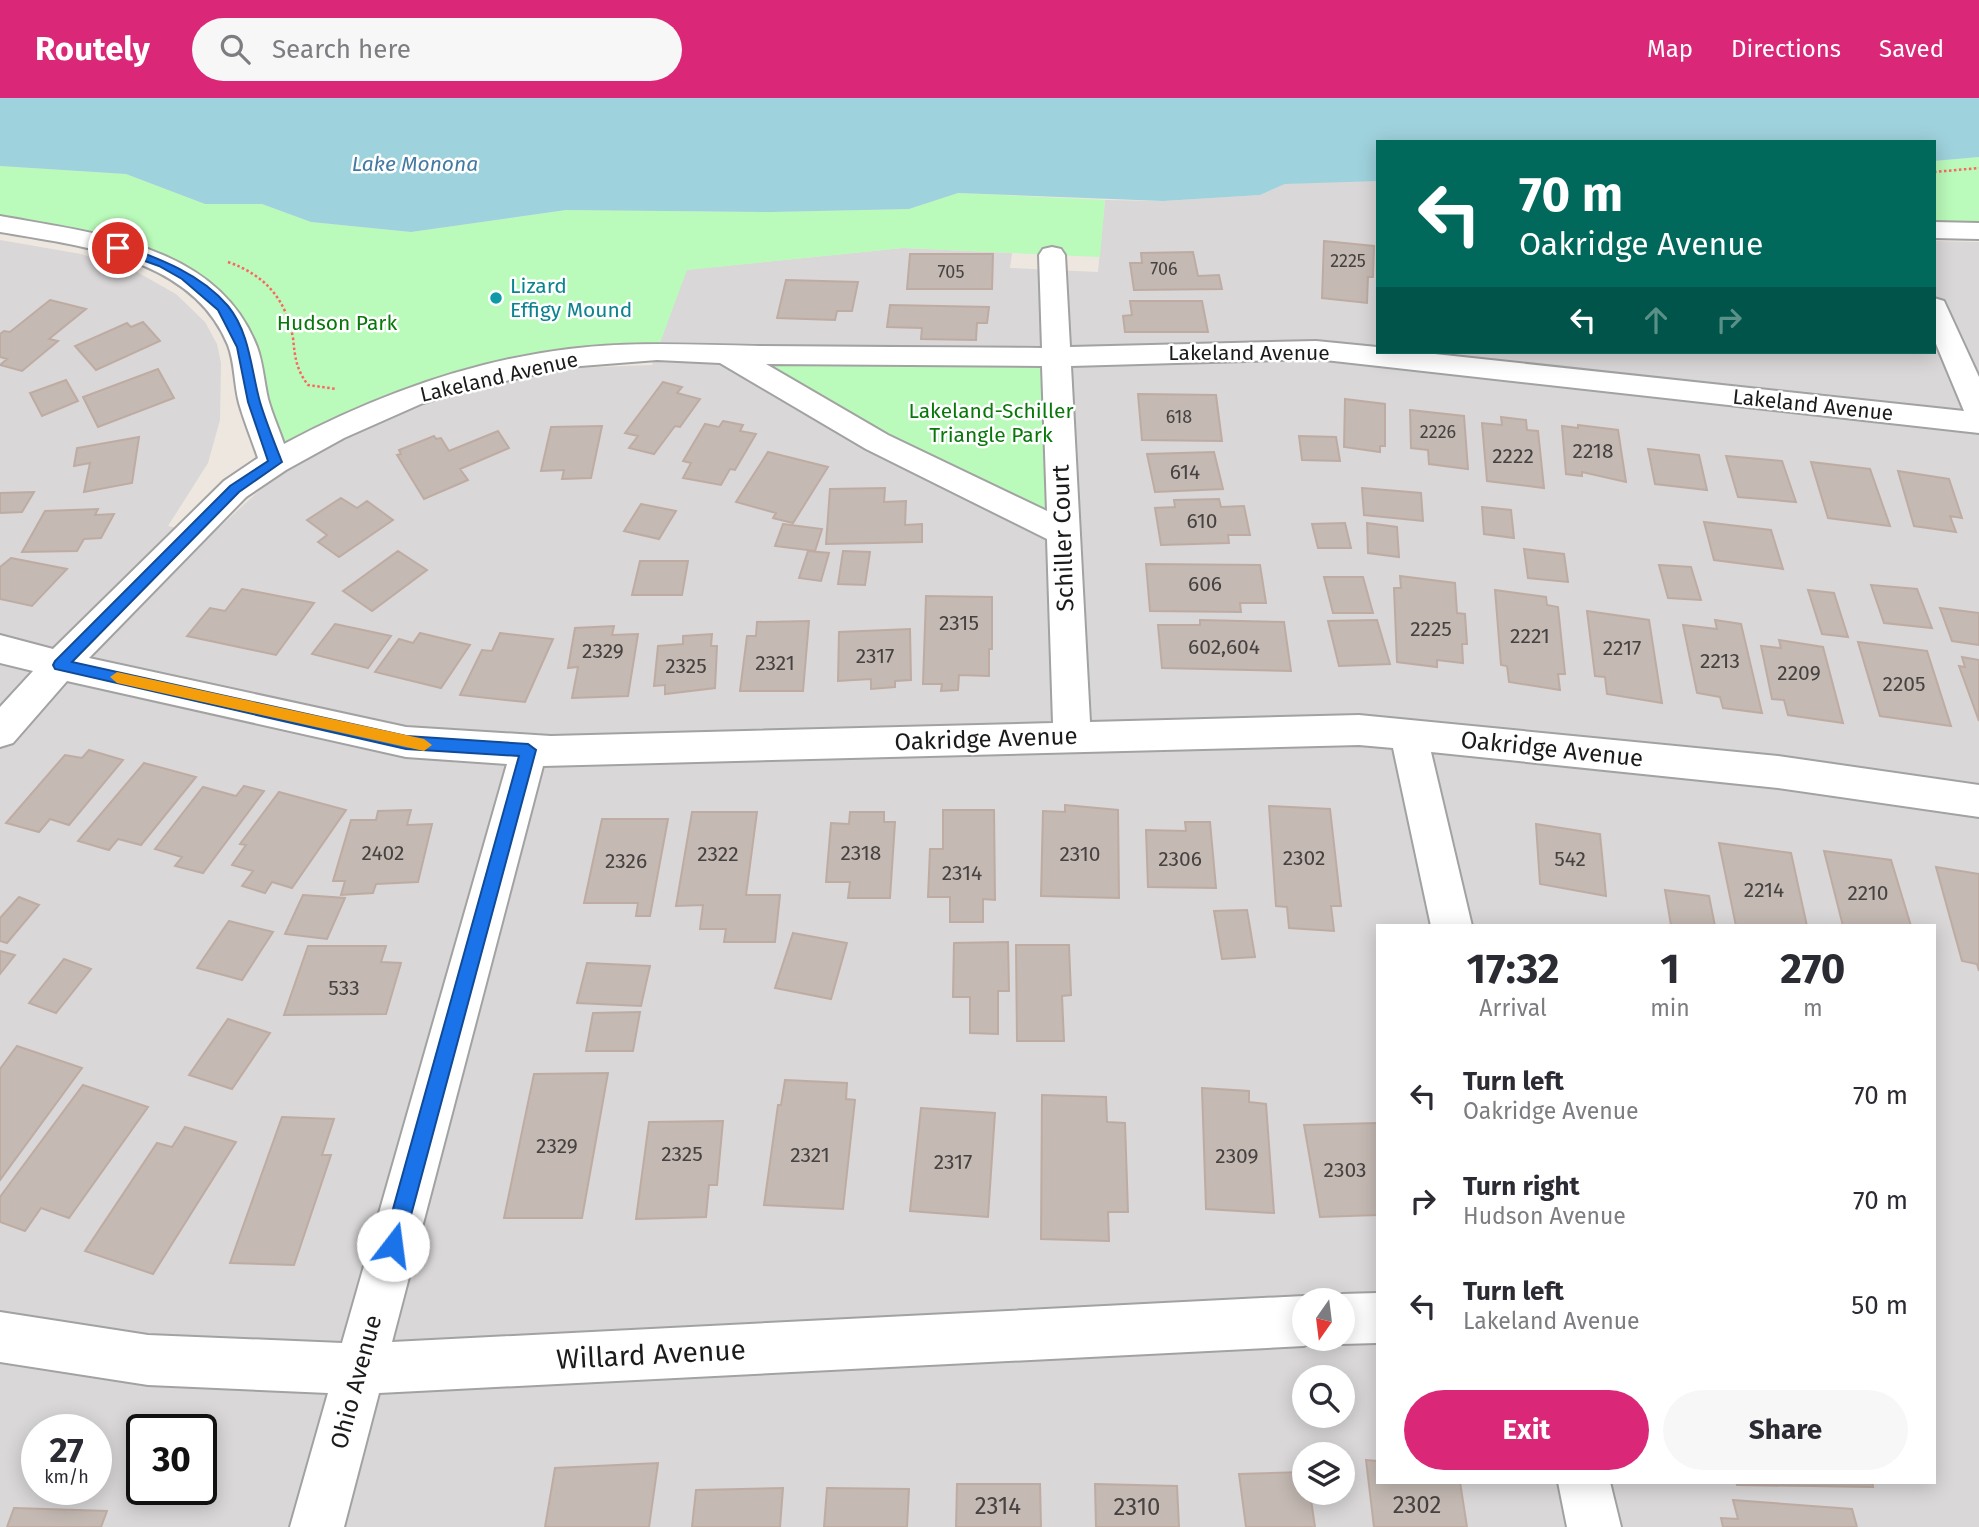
<!DOCTYPE html>
<html lang="en">
<head>
<meta charset="utf-8">
<style>
  :root { --surface:#fff; --page:#f7f7f7; --text:#2b2b33; --muted:#7c7c81; --accent:#db2777 }
  body { margin:0; font-family:"Fira Sans",sans-serif; background:var(--page); color:var(--text); height:100vh; display:flex; flex-direction:column; font-size:26px; white-space:nowrap }
  * { box-sizing:border-box; margin:0 }
  p { font-size:23px; color:var(--muted) }
  .icon { flex:none; width:38px; height:38px; fill:none; stroke:currentColor; stroke-width:2; stroke-linecap:round; stroke-linejoin:round }
  .map { position:relative; flex:1; overflow:hidden }
  .panel { position:absolute; left:1376px; top:826px; width:560px; height:560px; display:flex; flex-direction:column; background:var(--surface); border-radius:0px; box-shadow:0 4px 18px #0003 }
  .panel>* { flex:none }
  .hud { position:absolute; left:1376px; top:42px; width:560px; height:214px; border-radius:0px; box-shadow:0 4px 18px #0003; background:#00695c; color:#fff; overflow:hidden }
  .needle { width:46px; rotate:194deg }
  .tools { position:absolute; left:1292px; top:1190px; display:grid; gap:14px }
  .tools a { display:grid; place-items:center; width:63px; height:63px; border-radius:50%; background:var(--surface); box-shadow:0 4px 18px #0003; font-size:35px }
  .speed { position:absolute; left:21px; top:1316px; display:flex; gap:14px; font-size:35px; font-weight:700; text-align:center }
  .speed>* { display:grid; place-content:center; width:91px; height:91px; border-radius:50%; background:var(--surface); box-shadow:0 4px 18px #0003; line-height:1 }
  .speed small { font-size:18px; font-weight:400 }
  .speed .limit { border:4px solid #111; border-radius:10px; background:#fff; color:#111 }
  .pin { position:absolute; display:grid; place-items:center; width:60px; height:60px; color:#fff; margin:-30px; border:4px solid #fff; border-radius:50%; box-shadow:0 2px 7px #0007 }
  .me { position:absolute; width:77px; margin:-38px; rotate:15deg; stroke-linejoin:round; filter:drop-shadow(0 0 5px #0008) }
  .turn { display:flex; align-items:center; gap:24px; height:147px; padding:0 28px; font-size:32px }
  .turn .icon { width:91px; height:91px; stroke-width:2.5 }
  .turn b { display:block; font-size:49px; line-height:60px }
  .lanes { display:flex; align-items:center; height:66px; padding:0 28px; background:#0003; justify-content:center; gap:35px; direction:ltr }
  .lanes .off { opacity:.35 }
  .eta { display:flex; justify-content:space-evenly; align-items:center; height:119px; text-align:center }
  .eta b { font-size:42px; font-weight:700; line-height:49px }
  .action { display:flex; gap:14px; margin-top:auto; padding:14px 28px }
  .action a { flex:1; height:80px; border-radius:42px; background:var(--accent); color:#fff; font-size:28px; font-weight:700; line-height:80px; text-align:center }
  .action a+a { background:var(--page); color:var(--text) }
  ul { padding:0; list-style:none }
  li { display:flex; align-items:center; gap:21px; height:105px; padding:0 28px }
  li div { flex:1 }
  li b { display:block; font-size:26px }
  li em { font-style:normal }
  header { display:flex; align-items:center; gap:42px; box-sizing:border-box; height:98px; padding:0 35px; background:var(--accent); color:#fff }
  header strong { font-size:33px }
  nav { display:flex; gap:38px; margin-inline-start:auto; font-size:24px }
  .search { width:490px; height:63px; background:var(--page); display:flex; align-items:center; gap:18px; box-sizing:border-box; padding:0 24px; border-radius:38px; color:var(--muted); font-size:26px }
  .map>svg:first-child { display:block }
</style>
</head>
<body>
<header>
<strong>Routely</strong>
<div class="search"><svg class="icon" aria-label="search" viewBox="0 0 24 24"><circle cx="10" cy="10" r="6"/><path d="M15 15l6 6"/></svg>Search here</div>
<nav><a>Map</a><a>Directions</a><a>Saved</a></nav>
</header>
<div class="map">
<svg width="1979" height="1429" viewBox="0 0 1979 1429">
  <rect width="100%" height="100%" fill="#ede7df"/>
  <path fill="#d9d7d8" fill-rule="evenodd" d="M1360 81 1377 83V254H1934V143L1979 144V1429H0V142L81 156 137 174 176 196 205 224 217 246 221 265 220 322 208 365 168 428 211 437 263 389 294 368 355 333 420 306 480 289 572 270 652 267 686 172 903 150 1012 155 1010 170 1098 174 1105 102 1163 103 1260 97 1285 86ZM1377 828H1934V1384H1377ZM1304 1202H1342V1241H1304ZM1304 1279H1342V1318H1304ZM37 1332H96V1391H37ZM142 1332H201V1391H142ZM1304 1356H1342V1395H1304Z"/>
  <path fill="#bafaba" d="M1979 59V133L1934 132V63Z
    M0 68 126 76 205 106H262L311 124 411 134 566 112 771 114 909 111 958 95 1105 102 1100 159 903 150 687 172 657 253 474 280 275 364 243 249 163 166 0 126Z
    M725 255 1055 259 1063 435Z"/>
  <path fill="#9ed2dc" d="M0 0H1979V59L1934 63V44H1377V83L1285 86 1260 97 1163 103 958 95 909 111 771 114 566 112 411 134 311 124 262 106H205L126 76 0 68Z"/>
  <path fill="#c4b9b3" stroke="#beaca2" stroke-width="2" d="M1324 143 1374 148 1373 179H1368L1367 205 1322 200Z
    M1193 154 1198 178 1219 177 1222 191 1134 192 1130 165H1142L1141 155Z
    M910 156H993L992 191H907Z
    M786 182 858 184 852 213H837L835 222 777 220Z
    M50 202 86 211 49 241 58 243 22 273 0 267 7 261 0 259V236L4 233 10 234Z
    M1130 203H1202L1208 234H1125L1123 218 1132 217Z
    M890 207 989 209 987 225H977L976 242 921 241 922 230 887 229Z
    M143 224 160 243 96 272 75 248 127 225 131 229Z
    M158 271 174 300 98 329 83 299Z
    M66 282 78 303 42 318 30 295Z
    M663 284 682 289 677 295 700 301 680 329 675 328 654 356 629 350 638 338 625 335Z
    M1138 296 1216 297 1222 343 1142 342Z
    M1345 301 1385 306V348H1380V354L1344 349Z
    M1410 312 1464 318 1468 371 1429 366 1428 352 1411 350Z
    M1501 319 1526 322 1527 332 1538 333 1544 390 1487 383 1482 325 1502 327Z
    M723 323 743 327 740 333 756 336 735 372 730 371 721 387 683 380 691 365 683 363 705 326 719 329Z
    M1578 327 1618 332 1626 384 1582 374V378L1566 376 1562 328 1578 330Z
    M602 328 591 380 562 381 564 372 541 373 551 329Z
    M498 333 509 350 460 371 468 382 424 401 397 357 401 356 399 352 434 338 436 341 441 340 449 353Z
    M1299 338 1336 339 1340 363 1302 362Z
    M139 339 132 385 84 394 90 365 74 368 77 350Z
    M1648 351 1699 357 1707 392 1655 386Z
    M768 354 828 369 793 425 773 420 776 415 736 404Z
    M1214 354 1223 391 1155 394 1147 356Z
    M1726 358 1782 363 1796 404 1738 399Z
    M1811 364 1870 371 1890 428 1828 420Z
    M1898 373 1949 381 1962 420 1950 418 1956 434 1914 428Z
    M885 390 884 404 906 403 905 427 922 426V444L826 446 830 391Z
    M1362 390 1421 395 1423 423 1364 417Z
    M34 394 22 414 0 415V395Z
    M341 400 357 410 367 403 393 422 339 459 318 444 327 437 307 422Z
    M1219 401 1221 409 1244 408 1250 437H1228L1229 445 1161 447 1155 410 1175 409 1174 402Z
    M641 406 676 413 659 441 624 433Z
    M1482 409 1511 412 1514 440 1484 436Z
    M98 411 95 417 114 416 101 440 84 441 77 453 22 454 45 413Z
    M1704 424 1771 432 1783 471 1714 462Z
    M1345 425 1351 450H1318L1312 426Z
    M1367 425 1397 429 1399 459 1368 455Z
    M783 426 822 431 815 453 775 448Z
    M1524 451 1564 456 1568 484 1528 480Z
    M398 453 427 472 372 513 343 493Z
    M808 453 829 455 821 483 799 480Z
    M843 453 870 454 865 487 838 486Z
    M11 460 67 471 32 508 0 501V469Z
    M640 463H688L682 497H632Z
    M1146 466 1260 467 1266 505H1240L1241 514 1150 513Z
    M1659 467 1691 469 1701 502 1668 500Z
    M1400 478 1455 485 1457 515 1465 516 1467 546H1462L1463 565 1437 562V569L1397 564 1394 490H1401Z
    M1324 479H1363L1373 515H1333Z
    M1871 487 1917 491 1932 530 1884 525Z
    M242 491 314 505 276 557 187 538 210 510 225 513Z
    M1495 492 1546 499 1547 507 1558 509 1565 576H1558L1560 592 1509 584 1507 568 1501 567Z
    M1808 492 1834 495 1848 539 1822 536Z
    M926 498 992 499V551H989V578L959 577 958 592 941 593 942 586H923Z
    M1940 510 1979 515V547L1952 543Z
    M1587 513 1649 522 1662 605 1607 596 1605 579 1595 578Z
    M1200 522 1284 524 1291 573 1162 570 1158 527H1200Z
    M1377 522 1390 566 1339 568 1328 523Z
    M1715 522 1741 526 1762 615 1723 610 1720 599 1697 595 1683 527 1717 531Z
    M809 523 803 593H740L747 538H756L757 524Z
    M335 526 391 538 368 570 312 556Z
    M614 528 612 537 638 536 628 598 572 600 578 569 568 570 575 530Z
    M910 531 911 582 895 583V589L871 591V581L838 583 839 534Z
    M420 535 470 547 441 590 375 574 399 541 413 545Z
    M500 535 553 541 525 604 460 597 482 552 492 553Z
    M712 536 711 548H717L715 590 665 596V587L654 588 658 548 683 546V538Z
    M1779 542 1823 549 1843 625 1788 617 1784 602 1772 601 1761 548 1781 550Z
    M1858 544 1927 553 1951 628 1880 618Z
    M1962 559 1979 562V623L1959 568 1965 569Z
    M89 652 123 662 69 727 50 721 39 734 6 725 65 657 82 660Z
    M144 665 196 679 141 747 118 741 109 752 78 743Z
    M244 688 264 693 203 775 175 768 182 759 155 751 203 689 236 698Z
    M279 694 346 712 292 790 272 784 265 795 242 788 253 773 232 767 246 747 240 746Z
    M1065 707 1118 712 1119 800 1041 798 1043 713 1065 714Z
    M1269 708 1330 711 1341 808H1331L1334 833 1289 830 1287 809 1276 808Z
    M411 712 407 727 432 726 418 784 376 786 373 795 341 797 345 783H333L351 722H376L378 713Z
    M943 712H994L995 802 983 801V824H950V799H928L930 751H943Z
    M692 714H757L746 797H780L775 844H724L726 831H700L703 807 676 808Z
    M850 714H884V724H895L890 800H848L850 784H826L831 725 849 726Z
    M602 721H668L650 818H636L638 805H584Z
    M1185 724H1210L1216 790 1148 789 1146 732 1186 733Z
    M1536 726 1600 736 1606 798 1540 786Z
    M1719 745 1791 755 1807 828H1736Z
    M1824 753 1891 762 1911 828H1843Z
    M1936 769 1979 776V873L1977 866 1962 863Z
    M1665 792 1709 798 1715 828 1671 827Z
    M303 797 345 800 327 841 285 836Z
    M19 799 39 807 7 845 0 843V820Z
    M1247 812 1255 859 1222 861 1214 813Z
    M229 823 273 834 242 882 197 870Z
    M793 835 847 845 831 901 775 890Z
    M1008 844 1009 893H998V936L970 935V899H953L954 845Z
    M1016 847H1069L1071 897 1062 898 1064 943H1017Z
    M308 848H386L381 864 401 865 386 916 284 917Z
    M0 853 15 857 0 876Z
    M64 861 91 871 56 915 29 905Z
    M587 865 650 868 641 908 577 905Z
    M640 914 633 953H586L593 915Z
    M228 921 270 935 232 991 189 977Z
    M17 948 82 970 0 1082V971Z
    M608 975 582 1120H504L534 976Z
    M785 982 847 985 846 1001 855 1002 843 1111 764 1107 778 1007H781Z
    M83 987 148 1009 69 1120 41 1110 25 1133 0 1124V1099Z
    M1202 990 1249 993V1004L1266 1006 1274 1115 1206 1111Z
    M1042 997 1106 999 1107 1024 1125 1025 1128 1114H1108L1109 1143 1041 1141Z
    M921 1010 995 1015 988 1119 910 1113Z
    M282 1019 334 1021 322 1057H331L294 1167 230 1165Z
    M723 1023 717 1087H709L706 1119 636 1121 649 1024Z
    M1377 1025V1117L1320 1119 1304 1027Z
    M185 1029 236 1044 153 1176 85 1153 157 1045 172 1049Z
    M1366 1362 1377 1363V1384H1460L1467 1429H1374Z
    M658 1365 649 1429H545L555 1370Z
    M1304 1374V1395H1310L1315 1429H1246L1239 1376Z
    M1736 1384H1872L1873 1389 1737 1387Z
    M957 1386H1040L1041 1429H956Z
    M1095 1386 1177 1388 1179 1429H1096Z
    M783 1390 780 1429H692L696 1392Z
    M827 1390 909 1391 907 1429H824Z
    M1733 1402 1852 1411 1857 1429H1723L1721 1420 1738 1421Z
    M14 1410 107 1413 101 1429H7Z"/>
  <g fill="none" stroke-linecap="round" stroke-linejoin="round">
    <defs>
      <path id="street" d="M0 118C93 135 218 146 257 249 263 265 264 284 268 301 272 316 279 331 284 346 373 299 469 263 569 251 633 243 696 247 760 248 854 249 948 249 1042 250L1039 157 1043 151 1052 149 1061 151 1065 157 1070 249 1316 243 1377 249V254H1416L1964 313 1934 241V200L1944 203 1979 279V335L1316 261 1071 268 1090 624 1359 617 1778 658 1979 687V719L1778 690 1431 654 1472 828H1431L1393 650 1359 647 543 668 392 1244 1304 1198 1313 1202H1304V1241H1321L1304 1248 379 1295 344 1429H290L328 1295 148 1287 0 1264V1214L148 1237 342 1245 507 666 406 659 67 583 13 645 0 649V609L33 573 0 565V537L53 551 224 383 258 360C252 342 244 323 239 305 234 286 235 265 228 247 192 159 82 148 0 134ZM657 262 720 265 866 351 1047 441 1053 625 551 638 406 629 89 560 246 399 286 372 344 340 423 305 478 289 568 269ZM766 266 1042 268 1047 413 888 337Z
        M1934 124 1979 125V141L1934 140Z
        M1377 1195V1245L1342 1246 1330 1241H1342V1202H1328L1342 1196Z
        M1558 1384H1610L1621 1429H1567Z"/>
    </defs>
    <use href="#street" stroke="#a2a2a2" stroke-width="4"/>
    <path stroke="#fb6662" stroke-width="2.5" stroke-dasharray="2.5 2.5" stroke-linecap="butt" d="M1934 74 1979 70
      M228 164C265 177 286 201 293 240 295 259 296 271 308 287L336 291"/>
    <use href="#street" fill="#fff" fill-rule="evenodd"/>
  </g>
  <path fill="#1a73e8" stroke="#114b97" stroke-width="2" d="M114 147H122C160 161 201 176 228 208 250 235 251 272 260 304 266 324 274 344 282 364L239 394 72 564 406 638 528 646 536 652 403 1147 400 1154 393 1157 386 1154 383 1147 519 658 406 651 55 571 53 567 55 563 230 388 268 363 248 304 237 249 218 212 182 181 159 168 114 152Z"/>
  <path fill="#f59e0b" d="M117 574 424 641 432 647 424 653 117 585 110 579Z"/>
  <circle fill="#0f9aa8" stroke="#fff" stroke-width="2.5" cx="496" cy="200" r="7"/>
  <g text-anchor="middle" stroke-width="5" stroke-linejoin="round" paint-order="stroke">
    <g font-size="18" fill="#454241">
      <text x="1348" y="169">2225</text>
      <text x="1164" y="177">706</text>
      <text x="951" y="180">705</text>
      <text x="1179" y="325">618</text>
      <text x="1438" y="340">2226</text>
    </g>
    <g font-size="21" font-style="italic" fill="#447aa2" stroke="#fff">
      <text x="415" y="73">Lake Monona</text>
    </g>
    <g font-size="21" fill="#0d838f" stroke="#fff" text-anchor="start">
      <text x="510" y="195">Lizard<tspan x="510" dy="24">Effigy Mound</tspan></text>
    </g>
    <g font-size="21" fill="#09780b" stroke="#fff">
      <text x="337" y="232">Hudson Park</text>
      <text x="991" y="320">Lakeland-Schiller<tspan x="991" dy="24">Triangle Park</tspan></text>
    </g>
    <g font-size="21" fill="#1b1b1b" stroke="#fff">
      <text x="1249" y="262">Lakeland Avenue</text>
      <text transform="translate(499 279) rotate(-13)" y="7">Lakeland Avenue</text>
      <text transform="translate(1813 307) rotate(6)" y="7">Lakeland Avenue</text>
    </g>
    <g font-size="21" fill="#454241">
      <text x="1593" y="360">2218</text>
      <text x="1513" y="365">2222</text>
      <text x="1185" y="381">614</text>
      <text x="1202" y="430">610</text>
      <text x="1205" y="493">606</text>
      <text x="959" y="532">2315</text>
      <text x="1431" y="538">2225</text>
      <text x="1530" y="545">2221</text>
      <text x="1224" y="556">602,604</text>
      <text x="1622" y="557">2217</text>
      <text x="603" y="560">2329</text>
      <text x="875" y="565">2317</text>
      <text x="1720" y="570">2213</text>
      <text x="775" y="572">2321</text>
      <text x="686" y="575">2325</text>
      <text x="1799" y="582">2209</text>
      <text x="1904" y="593">2205</text>
      <text x="383" y="762">2402</text>
      <text x="861" y="762">2318</text>
      <text x="718" y="763">2322</text>
      <text x="1080" y="763">2310</text>
      <text x="1304" y="767">2302</text>
      <text x="1180" y="768">2306</text>
      <text x="1570" y="768">542</text>
      <text x="626" y="770">2326</text>
      <text x="962" y="782">2314</text>
      <text x="1764" y="799">2214</text>
      <text x="1868" y="802">2210</text>
      <text x="344" y="897">533</text>
      <text x="557" y="1055">2329</text>
      <text x="682" y="1063">2325</text>
      <text x="810" y="1064">2321</text>
      <text x="1237" y="1065">2309</text>
      <text x="953" y="1071">2317</text>
      <text x="1345" y="1079">2303</text>
    </g>
    <g font-size="24" fill="#1b1b1b" stroke="#fff">
      <text transform="translate(1063 440) rotate(-92)" y="8">Schiller Court</text>
      <text transform="translate(986 641) rotate(-2)" y="8">Oakridge Avenue</text>
      <text transform="translate(1552 651) rotate(6)" y="8">Oakridge Avenue</text>
      <text transform="translate(356 1284) rotate(-75)" y="8">Ohio Avenue</text>
    </g>
    <g font-size="24" fill="#454241">
      <text x="1417" y="1415">2302</text>
      <text x="998" y="1416">2314</text>
      <text x="1137" y="1417">2310</text>
    </g>
    <g font-size="28" fill="#1b1b1b" stroke="#fff">
      <text transform="translate(651 1256) rotate(-3)" y="10">Willard Avenue</text>
    </g>
  </g>
</svg>
<div class="tools">
<a><svg class="needle" viewBox="-14 -14 28 28"><path d="M0-13l5 13h-10z" fill="#e53935"/><path d="M0 13l5-13h-10z" fill="#7c7c81"/></svg></a>
<a><svg class="icon" aria-label="search" viewBox="0 0 24 24"><circle cx="10" cy="10" r="6"/><path d="M15 15l6 6"/></svg></a>
<a><svg class="icon" aria-label="layers" viewBox="0 0 24 24"><path d="M12 4l9 5-9 5-9-5zM3 14l9 5 9-5"/></svg></a>
</div>
<div class="speed"><div>27<small>km/h</small></div><div class="limit">30</div></div>
<div class="pin" style="left:118px;top:150px;background:#d93025"><svg class="icon" aria-label="arrive" viewBox="0 0 24 24"><path d="M6 21V4h12l-3 4 3 4H6"/></svg></div>
<svg class="me" style="left:393px;top:1147px" viewBox="-20 -20 40 40"><circle r="19" fill="#fff"/><path d="M0-13L10 11 0 6-10 11z" fill="#1a73e8"/></svg>
<div class="hud">
<div class="turn"><svg class="icon" aria-label="left" viewBox="0 0 24 24"><path d="M17 20v-9H6M10 6l-5 5 5 5"/></svg><div><b>70 m</b>Oakridge Avenue</div></div>
<div class="lanes"><svg class="icon" aria-label="left" viewBox="0 0 24 24"><path d="M17 20v-9H6M10 6l-5 5 5 5"/></svg><svg class="icon off" aria-label="ahead" viewBox="0 0 24 24"><path d="M12 20V5M6 11l6-6 6 6"/></svg><svg class="icon off" aria-label="right" viewBox="0 0 24 24"><path d="M7 20v-9h11M14 6l5 5-5 5"/></svg></div>
</div>
<section class="panel">
<div class="eta">
<div><b>17:32</b><p>Arrival</p></div>
<div><b>1</b><p>min</p></div>
<div><b>270</b><p>m</p></div>
</div>
<ul>
<li><svg class="icon" aria-label="left" viewBox="0 0 24 24"><path d="M17 20v-9H6M10 6l-5 5 5 5"/></svg><div><b>Turn left</b><p>Oakridge Avenue</p></div><em>70 m</em></li>
<li><svg class="icon" aria-label="right" viewBox="0 0 24 24"><path d="M7 20v-9h11M14 6l5 5-5 5"/></svg><div><b>Turn right</b><p>Hudson Avenue</p></div><em>70 m</em></li>
<li><svg class="icon" aria-label="left" viewBox="0 0 24 24"><path d="M17 20v-9H6M10 6l-5 5 5 5"/></svg><div><b>Turn left</b><p>Lakeland Avenue</p></div><em>50 m</em></li>
</ul>
<div class="action"><a>Exit</a><a>Share</a></div>
</section>
</div>
</body>
</html>
